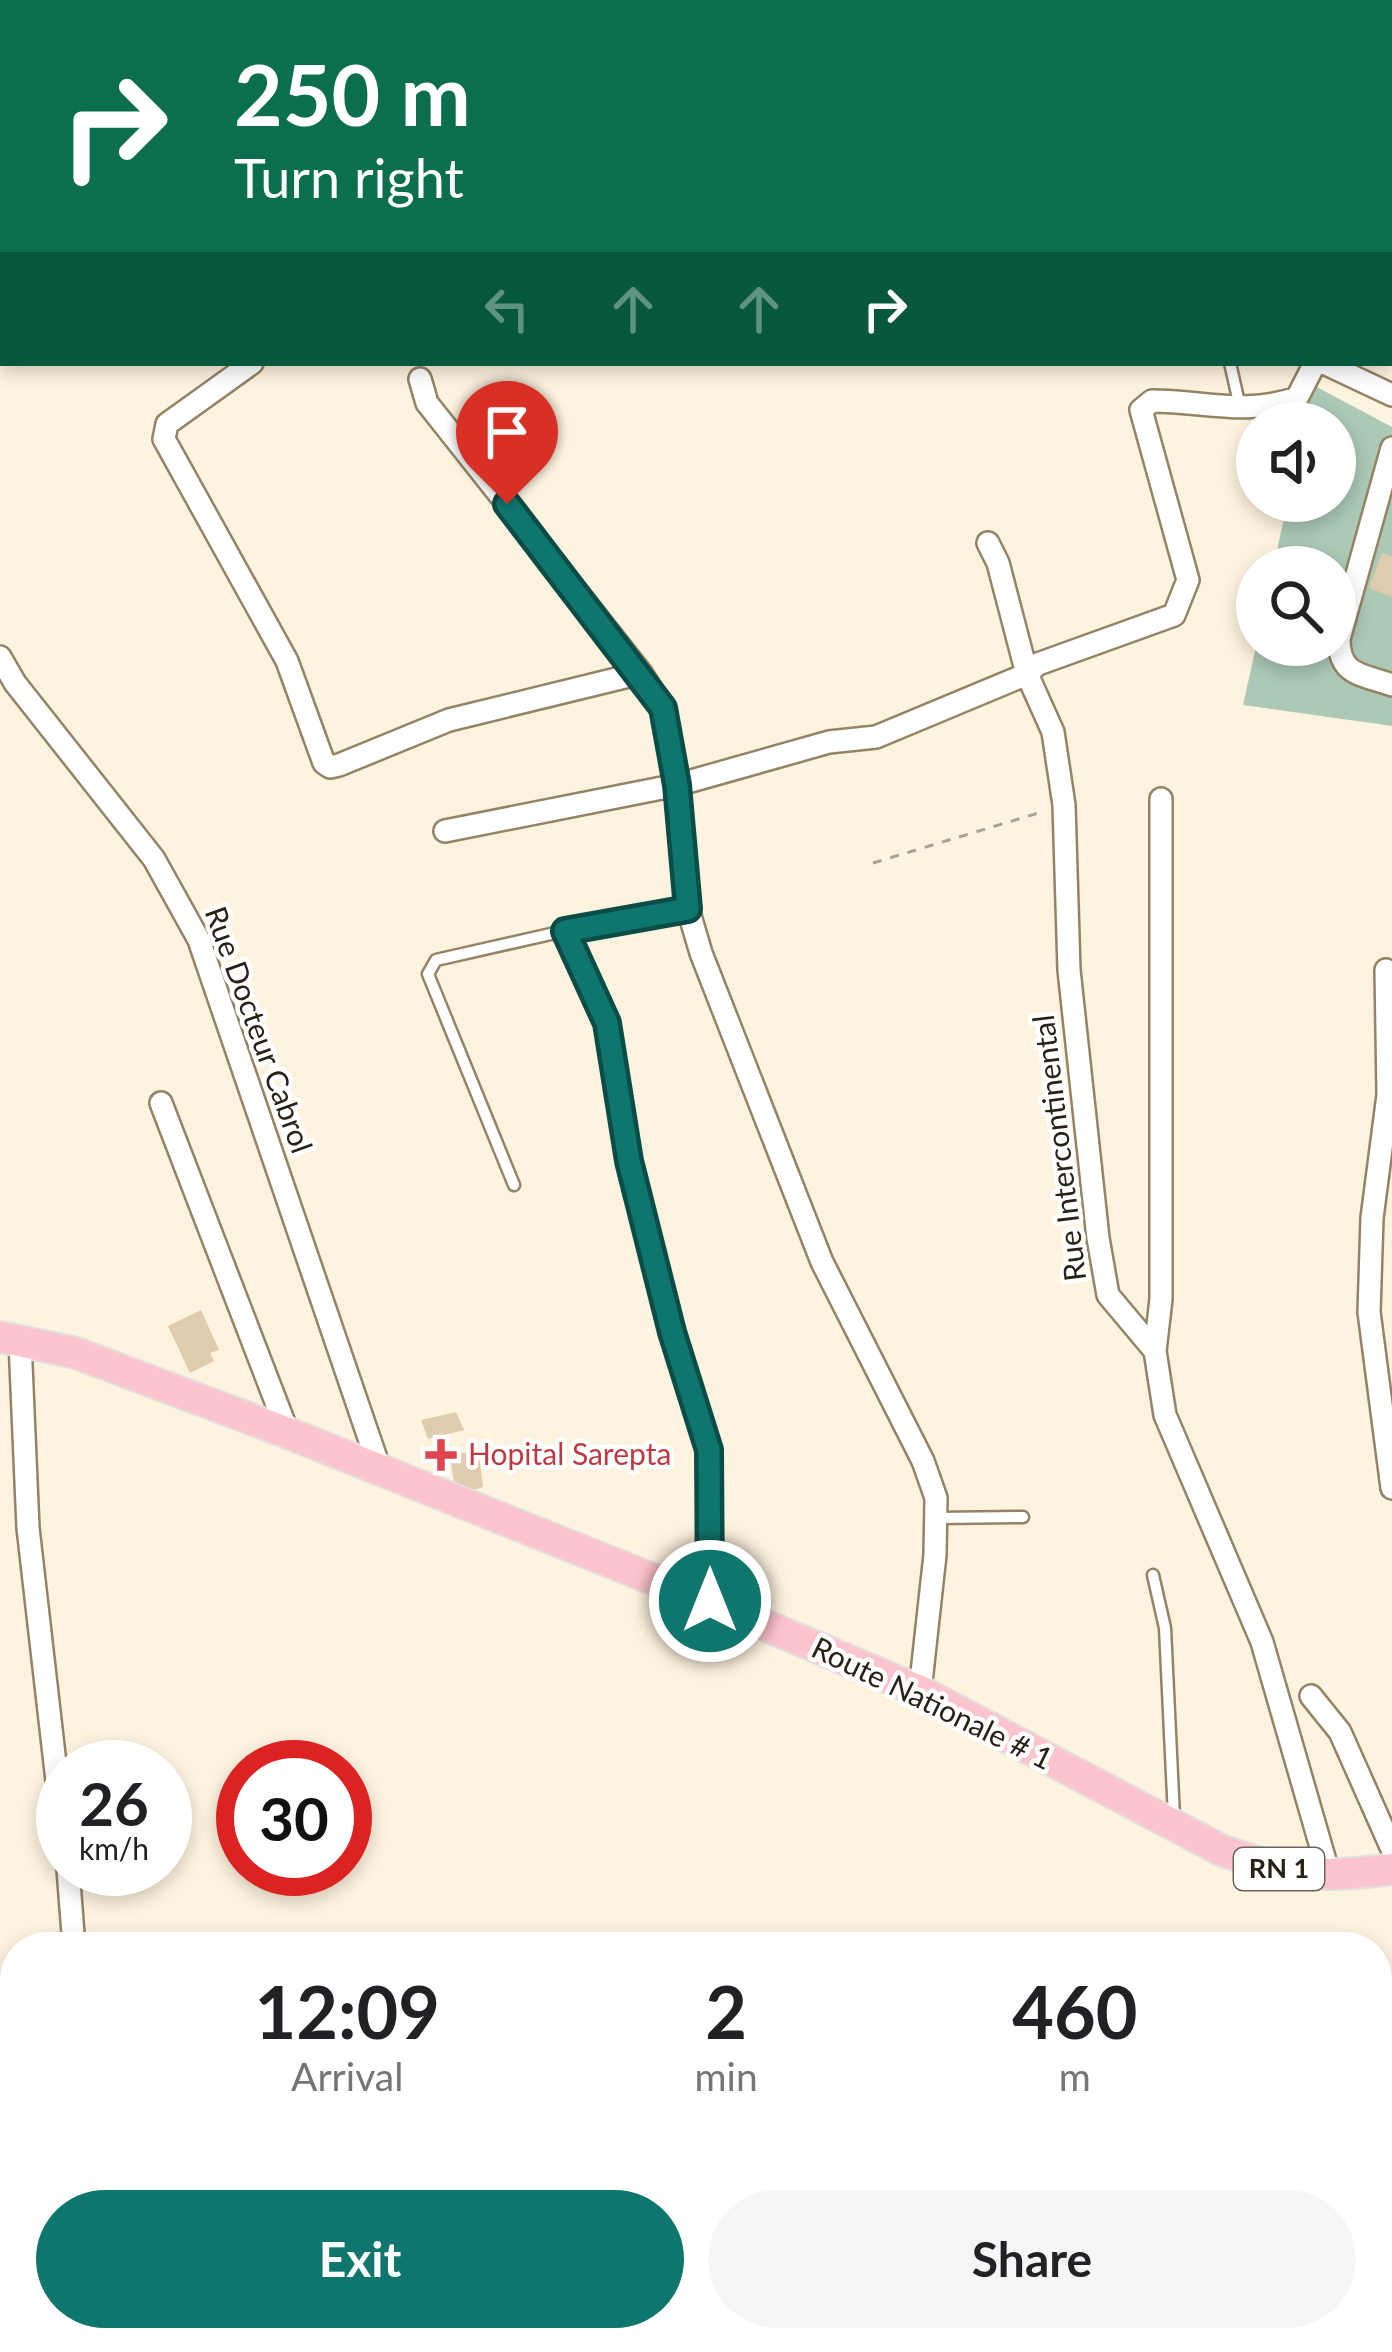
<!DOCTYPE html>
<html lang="en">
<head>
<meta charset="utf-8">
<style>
  :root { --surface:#fff; --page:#f6f6f6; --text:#202124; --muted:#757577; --accent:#0f766e }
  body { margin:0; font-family:Lato,sans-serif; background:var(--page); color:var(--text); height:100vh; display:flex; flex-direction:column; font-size:45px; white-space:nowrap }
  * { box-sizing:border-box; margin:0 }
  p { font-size:39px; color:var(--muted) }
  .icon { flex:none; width:66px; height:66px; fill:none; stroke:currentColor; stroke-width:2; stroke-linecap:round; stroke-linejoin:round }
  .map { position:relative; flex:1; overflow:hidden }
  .side { position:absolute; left:0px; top:1932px; width:1392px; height:420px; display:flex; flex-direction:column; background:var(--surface); border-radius:48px 48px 0 0; box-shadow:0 6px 18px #0003 }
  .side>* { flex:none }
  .banner { position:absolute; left:0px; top:0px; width:1392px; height:366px; box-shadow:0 6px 18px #0003; background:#0b6e4f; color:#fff; overflow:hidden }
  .tools { position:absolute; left:1236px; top:402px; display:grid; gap:24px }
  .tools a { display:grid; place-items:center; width:120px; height:120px; border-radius:50%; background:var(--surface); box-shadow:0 6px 18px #0003; font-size:60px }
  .speed { position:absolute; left:36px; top:1740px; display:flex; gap:24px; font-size:60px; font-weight:700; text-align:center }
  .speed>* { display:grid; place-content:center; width:156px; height:156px; border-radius:50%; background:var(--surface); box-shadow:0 6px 18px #0003; line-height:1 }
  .speed small { font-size:30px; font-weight:400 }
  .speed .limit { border:18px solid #d22; background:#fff; color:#111 }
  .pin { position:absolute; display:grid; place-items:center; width:102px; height:102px; color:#fff; margin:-123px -51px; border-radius:50% 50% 50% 0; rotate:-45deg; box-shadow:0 0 12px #0007 }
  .pin .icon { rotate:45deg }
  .me { position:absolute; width:132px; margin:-66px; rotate:0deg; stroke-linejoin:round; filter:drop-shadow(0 0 9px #0008) }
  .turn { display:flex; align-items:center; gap:42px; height:252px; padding:0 36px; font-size:54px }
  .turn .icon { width:156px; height:156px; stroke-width:2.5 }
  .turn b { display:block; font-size:84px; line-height:102px }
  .lanes { display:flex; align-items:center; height:114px; padding:0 36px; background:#0003; justify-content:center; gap:60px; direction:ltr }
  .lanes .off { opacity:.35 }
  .eta { display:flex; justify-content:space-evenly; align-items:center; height:204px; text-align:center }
  .eta b { font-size:72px; font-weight:700; line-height:84px }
  .button { display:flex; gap:24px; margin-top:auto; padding:24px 36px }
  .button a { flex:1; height:138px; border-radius:72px; background:var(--accent); color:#fff; font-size:48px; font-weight:700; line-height:138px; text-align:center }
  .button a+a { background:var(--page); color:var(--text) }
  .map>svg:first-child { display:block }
</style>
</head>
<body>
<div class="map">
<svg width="1392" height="2352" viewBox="0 0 1392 2352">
  <rect width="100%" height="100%" fill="#fef3df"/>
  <path fill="#abc9b5" d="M1313 385 1392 427V726L1243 705 1257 642 1335 645V567H1273L1288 501H1335V423H1305Z"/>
  <path fill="#deccac" d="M1382 553 1392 556V597L1369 588Z
    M201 1310 219 1350 210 1353 214 1361 190 1373 168 1326Z
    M456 1412 464 1430 428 1439 421 1420Z
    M449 1450 479 1456 483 1487 471 1491 454 1483Z"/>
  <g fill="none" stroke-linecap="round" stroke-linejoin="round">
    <defs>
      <path id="service" d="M1230 363 1240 407
        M514 1185 428 974 436 960 564 931 687 909
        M938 1518 1023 1517
        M1153 1575 1165 1628 1174 1817"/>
      <path id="minor" d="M325 0 326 3
        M1200 0 1204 3
        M1371 0 1375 3
        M1389 84 1392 85
        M0 94 3 100
        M1389 308 1392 310
        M252 363 167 424 164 439 287 661 324 763 330 767 339 765 449 720 641 673
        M1324 363 1392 395
        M420 379 427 403 641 673 663 708 677 785 688 909 701 953 822 1262 923 1461 936 1498 935 1555 920 1691
        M1392 448 1339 639C1339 676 1362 674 1392 685
        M988 543 998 563 1027 674 1053 732 1064 805 1069 970 1098 1238 1108 1295 1155 1351 1165 1415 1262 1642 1330 1878
        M0 657 15 683 154 859 199 940 379 1467
        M445 831 677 785 829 742 876 737 1027 674 1038 664 1174 615 1188 580 1141 410 1152 401C1205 401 1244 416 1297 398L1315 363
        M564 931 607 1023 629 1161 672 1332 709 1450 710 1602
        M1386 970 1388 1095 1372 1218 1369 1312 1392 1488
        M161 1103 288 1433
        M20 1341 28 1528 63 1833
        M1155 1351 1161 1299V799
        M1311 1696 1340 1732 1392 1849
        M68 1869 74 1947
        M183 2337 188 2352"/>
      <path id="primary" d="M0 1337 76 1353 288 1433 710 1602 920 1691 1221 1850C1290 1875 1319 1879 1392 1869"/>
    </defs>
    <use href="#service" stroke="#948365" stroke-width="15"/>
    <use href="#minor" stroke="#948365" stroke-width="26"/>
    <use href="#primary" stroke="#e1e0de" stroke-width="34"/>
    <path stroke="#aba190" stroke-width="3" stroke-dasharray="9 9" stroke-linecap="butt" d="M480 3 483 0
      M873 863 1045 811"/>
    <use href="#service" stroke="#fff" stroke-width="10"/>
    <use href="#minor" stroke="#fff" stroke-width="21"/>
    <use href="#primary" stroke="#fec4cd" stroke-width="30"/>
  </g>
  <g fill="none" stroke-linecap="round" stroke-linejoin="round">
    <defs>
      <path id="route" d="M507 504 663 708 677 785 688 909 565 931 607 1023 629 1161 672 1332 709 1450 710 1601"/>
    </defs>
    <use href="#route" stroke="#0a4d48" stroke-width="30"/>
    <use href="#route" stroke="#0f766e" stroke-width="21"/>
  </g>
  <path fill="#e0444e" stroke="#fff" stroke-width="4.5" d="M435 1437h12v12h12v12h-12v12h-12v-12h-12v-12h12z"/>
  <g text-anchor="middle" stroke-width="9" stroke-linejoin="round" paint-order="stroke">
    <rect fill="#fff" stroke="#68645b" stroke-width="3" x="1234" y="1848" width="90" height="42" rx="9"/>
    <g font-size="27" font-weight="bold" fill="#282115">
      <text x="1279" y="1878">RN 1</text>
    </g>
    <g font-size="30" fill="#282115" stroke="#fff">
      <text transform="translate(258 1030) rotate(70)" y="10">Rue Docteur Cabrol</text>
      <text transform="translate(1060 1148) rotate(-97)" y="10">Rue Intercontinental</text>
      <text transform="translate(932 1704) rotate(26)" y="10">Route Nationale # 1</text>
    </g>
    <g font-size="30" fill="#be3a42" stroke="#fff" text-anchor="start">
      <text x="468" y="1465">Hopital Sarepta</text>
    </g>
  </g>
</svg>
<div class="tools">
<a><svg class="icon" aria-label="sound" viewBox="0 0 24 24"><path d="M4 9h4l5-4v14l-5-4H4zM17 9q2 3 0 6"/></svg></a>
<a><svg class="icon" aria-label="search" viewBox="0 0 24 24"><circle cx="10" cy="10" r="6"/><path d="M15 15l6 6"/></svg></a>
</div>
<div class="speed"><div>26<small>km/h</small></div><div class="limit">30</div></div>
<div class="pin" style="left:507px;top:504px;background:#d93025"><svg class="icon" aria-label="arrive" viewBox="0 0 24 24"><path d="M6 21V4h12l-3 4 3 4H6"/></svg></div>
<svg class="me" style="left:710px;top:1601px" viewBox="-20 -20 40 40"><circle r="17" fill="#0f766e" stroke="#fff" stroke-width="3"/><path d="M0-11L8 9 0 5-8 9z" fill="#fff"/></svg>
<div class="banner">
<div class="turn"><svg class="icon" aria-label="right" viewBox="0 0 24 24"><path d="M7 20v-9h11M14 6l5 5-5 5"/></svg><div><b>250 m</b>Turn right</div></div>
<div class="lanes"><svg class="icon off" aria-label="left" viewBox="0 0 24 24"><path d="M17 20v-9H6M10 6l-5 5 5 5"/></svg><svg class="icon off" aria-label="ahead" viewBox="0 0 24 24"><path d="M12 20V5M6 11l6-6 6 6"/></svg><svg class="icon off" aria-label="ahead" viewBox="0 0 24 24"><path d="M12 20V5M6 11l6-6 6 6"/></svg><svg class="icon" aria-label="right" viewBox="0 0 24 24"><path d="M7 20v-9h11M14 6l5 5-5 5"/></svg></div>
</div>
<section class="side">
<div class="eta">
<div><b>12:09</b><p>Arrival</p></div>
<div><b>2</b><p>min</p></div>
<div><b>460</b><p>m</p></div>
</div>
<div class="button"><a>Exit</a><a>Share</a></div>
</section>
</div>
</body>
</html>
